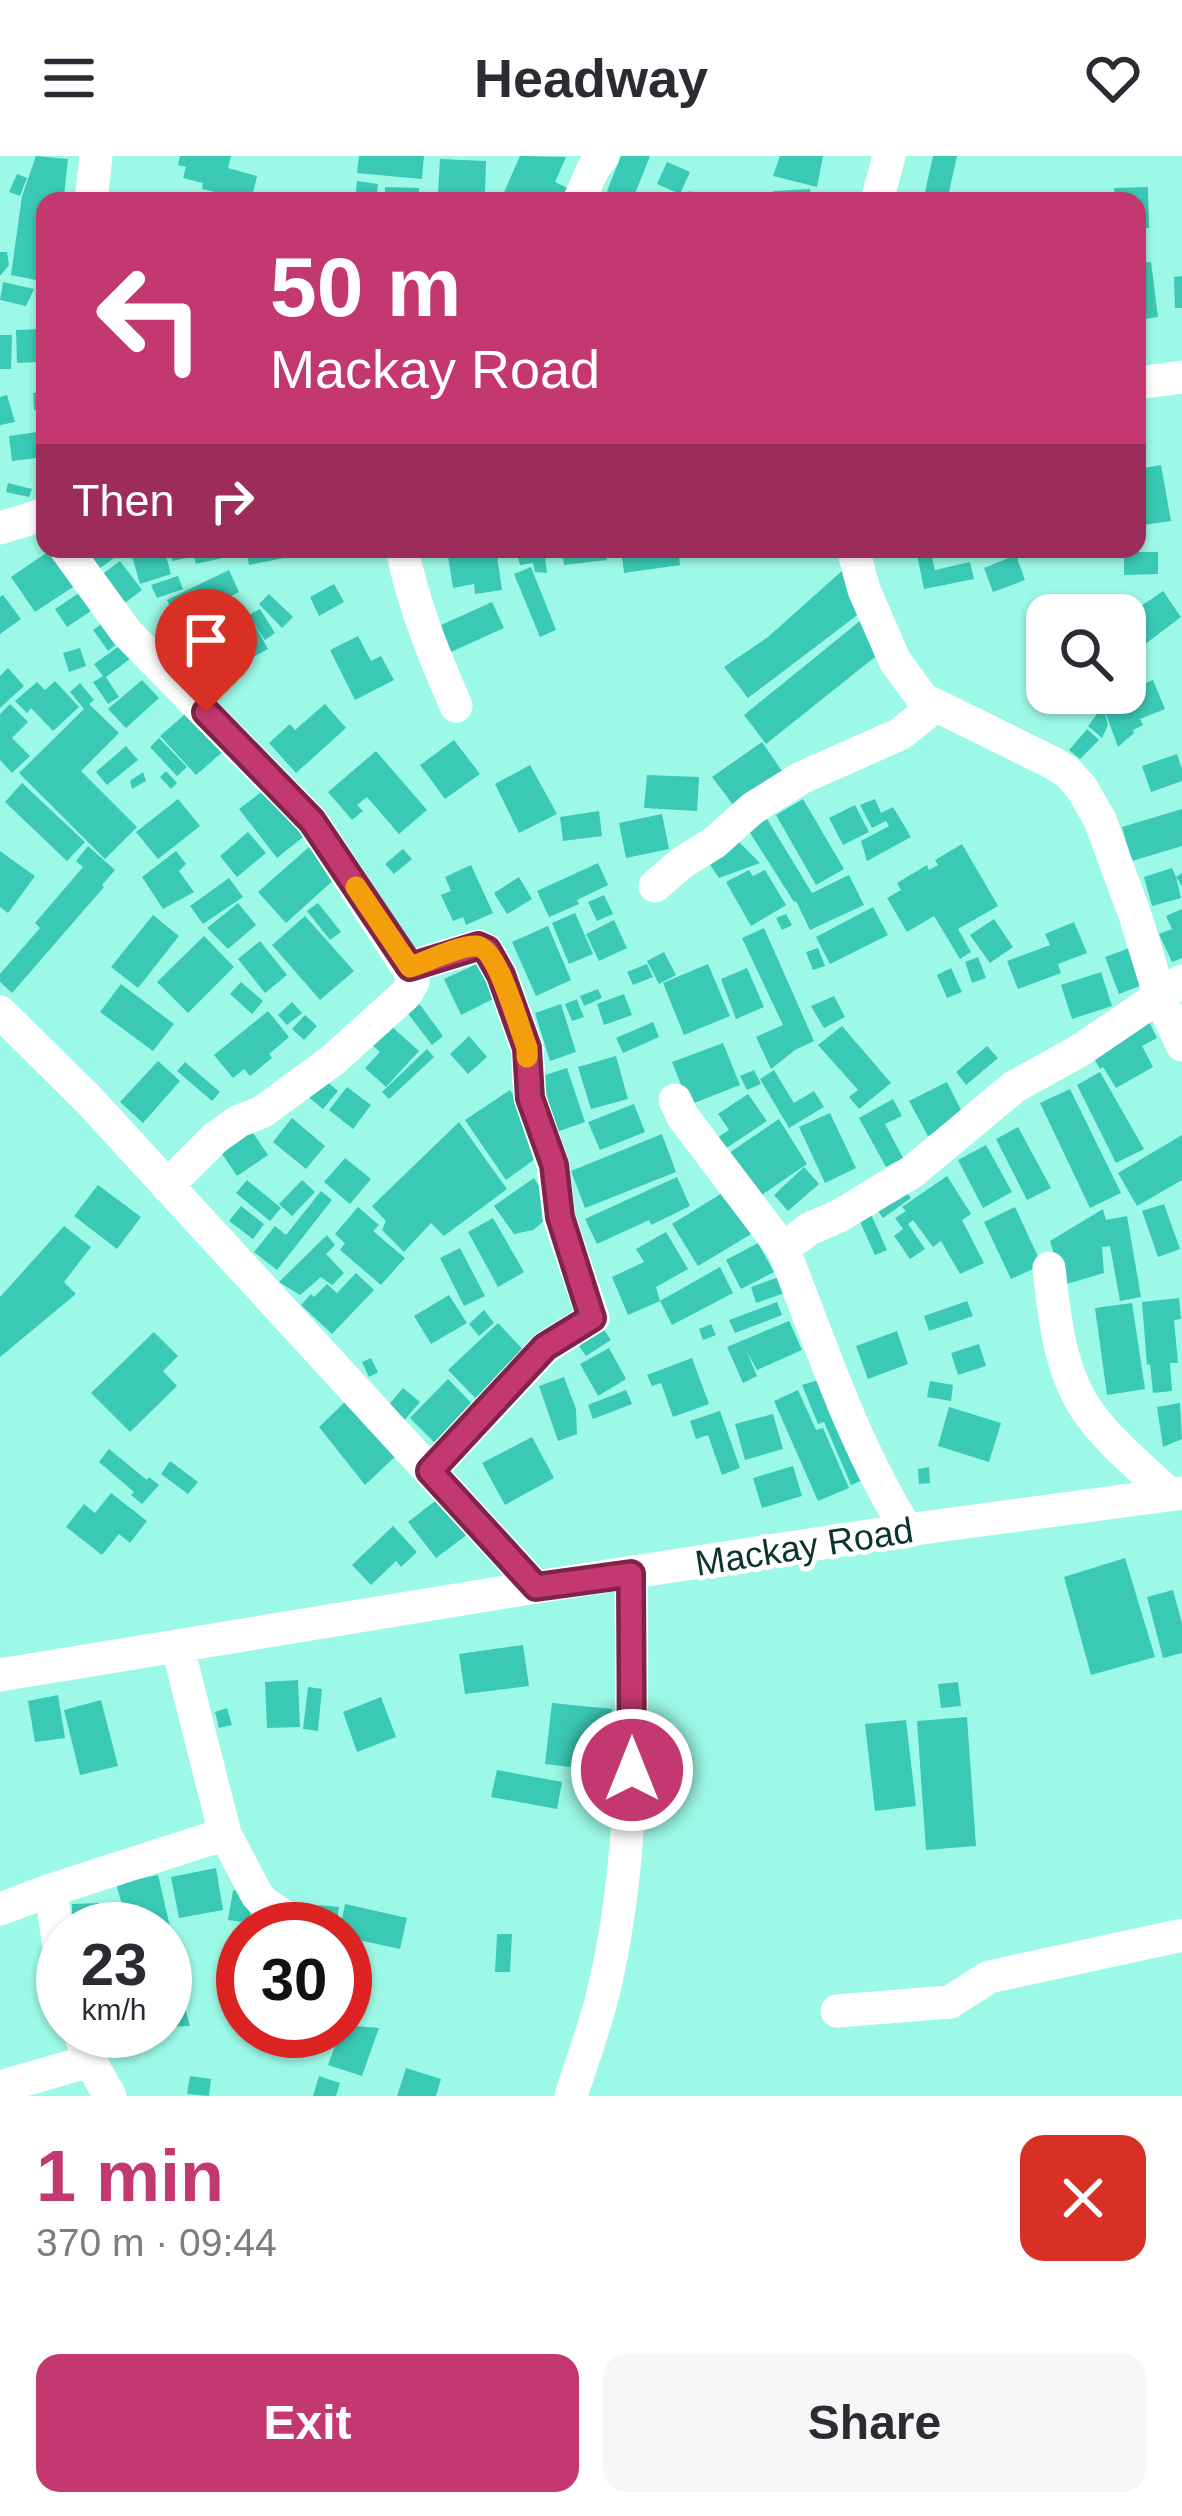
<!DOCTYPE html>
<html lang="en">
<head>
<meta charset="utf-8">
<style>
  :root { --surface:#fff; --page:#f7f7f7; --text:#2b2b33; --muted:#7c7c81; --accent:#c3386e }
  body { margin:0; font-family:Arial,sans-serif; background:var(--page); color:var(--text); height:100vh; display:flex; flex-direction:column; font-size:45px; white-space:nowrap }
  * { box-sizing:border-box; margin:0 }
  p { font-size:39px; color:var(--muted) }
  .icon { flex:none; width:66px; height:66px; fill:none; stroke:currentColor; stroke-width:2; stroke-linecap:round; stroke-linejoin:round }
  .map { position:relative; height:1940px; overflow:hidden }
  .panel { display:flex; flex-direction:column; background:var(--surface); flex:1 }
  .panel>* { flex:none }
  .top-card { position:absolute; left:36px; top:36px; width:1110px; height:366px; border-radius:24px; box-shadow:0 3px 9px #0004; background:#c3386e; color:#fff; overflow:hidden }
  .controls { position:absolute; left:1026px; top:438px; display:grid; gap:24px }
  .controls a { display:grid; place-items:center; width:120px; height:120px; border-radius:24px; background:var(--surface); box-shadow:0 3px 9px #0004; font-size:60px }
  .speed { position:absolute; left:36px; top:1746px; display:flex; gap:24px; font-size:60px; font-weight:700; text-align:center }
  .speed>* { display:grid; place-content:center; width:156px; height:156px; border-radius:50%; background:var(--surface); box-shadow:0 3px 9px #0004; line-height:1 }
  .speed small { font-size:30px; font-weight:400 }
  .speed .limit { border:18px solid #d22; background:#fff; color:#111 }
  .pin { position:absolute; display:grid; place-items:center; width:102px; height:102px; color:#fff; margin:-123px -51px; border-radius:50% 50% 50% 0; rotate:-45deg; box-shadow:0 0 12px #0007 }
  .pin .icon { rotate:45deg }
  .me { position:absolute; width:132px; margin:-66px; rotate:0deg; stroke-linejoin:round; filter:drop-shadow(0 0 9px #0008) }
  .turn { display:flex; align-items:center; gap:42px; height:252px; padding:0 36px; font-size:54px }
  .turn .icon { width:156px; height:156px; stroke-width:2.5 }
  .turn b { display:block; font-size:84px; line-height:102px }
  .then { display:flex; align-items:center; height:114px; padding:0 36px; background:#0003; gap:24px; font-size:45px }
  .round { display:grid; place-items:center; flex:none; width:126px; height:126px; border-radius:24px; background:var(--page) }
  .summary { display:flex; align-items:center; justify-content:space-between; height:204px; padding:0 36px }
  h1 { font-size:72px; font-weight:600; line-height:90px; color:var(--accent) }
  .cta { display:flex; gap:24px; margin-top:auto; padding:24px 36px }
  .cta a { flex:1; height:138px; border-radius:24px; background:var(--accent); color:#fff; font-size:48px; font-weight:600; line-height:138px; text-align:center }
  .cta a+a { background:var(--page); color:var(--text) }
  header { display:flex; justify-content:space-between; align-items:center; height:156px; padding:0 36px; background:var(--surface); font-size:54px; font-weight:600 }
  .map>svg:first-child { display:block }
</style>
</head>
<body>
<header><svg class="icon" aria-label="menu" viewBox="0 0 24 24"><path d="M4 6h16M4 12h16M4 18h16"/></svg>Headway<svg class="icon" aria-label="heart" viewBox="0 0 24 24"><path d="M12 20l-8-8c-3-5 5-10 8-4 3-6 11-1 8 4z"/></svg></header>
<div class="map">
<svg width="1182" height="1940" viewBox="0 0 1182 1940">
  <rect width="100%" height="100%" fill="#9df9e7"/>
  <path fill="#3ac9b4" d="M36 0 68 3 64 40 55 42V45H45V116L41 125 11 119 22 40Z
    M180 0H231L228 12 257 20 251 45 202 33 203 27 183 22 186 11 178 9Z
    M359 0H424L422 23 357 17Z
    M520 0 566 1 555 26 576 36 572 45 501 43Z
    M621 0H650L632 45 607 35Z
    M780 0H823L817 31 773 20Z
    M933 0H957L947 45H923Z
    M440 3 486 5 485 39 438 36Z
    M667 6 690 16 680 38 657 28Z
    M17 18 27 22 20 40 9 36Z
    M357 25 378 28 376 45H355Z
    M385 31 419 32V45H385Z
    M1148 31 1149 72 1137 73V45H1115L1114 32Z
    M810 33V45H774L773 35Z
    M689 35 716 44V45H685Z
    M0 96H7L9 109 0 120Z
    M1151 106 1158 161 1137 164V107Z
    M1182 120V152H1175L1174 121Z
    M3 126 34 133 26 150 0 144Z
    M39 173 40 206 17 207 16 174Z
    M0 179H12L11 213H0Z
    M45 236V253L34 254 33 237Z
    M7 239 15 266 0 269V241Z
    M45 275V301L12 305 9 280Z
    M1161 309 1171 365 1137 370V313Z
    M8 327 32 333 29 341 6 336Z
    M52 393 76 429 35 456 11 421Z
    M85 393H108L114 402 99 413Z
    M130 393H164L171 418 140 428Z
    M171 393H185L187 402 172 405Z
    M192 393H238L240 398 196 408Z
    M246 393H286L284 402 249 409Z
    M342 393H389L390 396 343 401Z
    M454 393H496L502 434 475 438 474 428 453 432 447 394Z
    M516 393H544L547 417 535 416 533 407 520 409Z
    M562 393H605L607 404 564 409Z
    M621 393H678L680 409 624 417Z
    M916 393H930L935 414 970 406 974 423 924 433Z
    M939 393H966V395L939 401Z
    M1124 396H1158V418L1124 419Z
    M1016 399 1025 424 993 436 984 412Z
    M120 405 142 434 122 449 100 420Z
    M531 411 556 474 540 481 514 418Z
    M229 414 239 436 177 465 167 444Z
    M843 414 868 451 748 542 724 511 768 481Z
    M178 420 183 433 157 442 151 429Z
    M334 428 344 446 319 460 310 441Z
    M85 433 97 451 67 471 55 453Z
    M1163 435 1181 461 1128 501 1125 496V461Z
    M269 438 293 461 282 472 259 448Z
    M3 439 21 463 0 478V441Z
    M492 446 504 472 451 496 439 470Z
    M260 453 275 477 265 484 253 466 268 493 234 512 230 503 224 506 216 492 221 489 214 477Z
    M209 454 219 467 193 487 183 474Z
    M866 460 885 493 766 588 744 559Z
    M107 464 122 484 108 495 93 474Z
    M358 480 371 505 381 500 394 524 355 544 330 494Z
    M129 483 139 496 106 521 119 541 108 548 93 526 103 520 94 508Z
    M80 492 86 510 69 516 63 497Z
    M1129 506 1139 521 1125 530V508Z
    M8 512 24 530 0 552V520Z
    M142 524 159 542 126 572 108 553Z
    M1153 524 1165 553 1140 563 1143 569 1133 574 1134 577 1118 591 1106 558 1118 552 1122 559 1114 540Z
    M55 525 79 551 53 575 31 552 27 557 15 545 37 526 45 534Z
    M80 527 94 544 89 548 119 577 81 615 137 671 105 703 19 617 84 553 70 536Z
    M1092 537H1108L1117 550 1105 557Z
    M10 548 28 566 12 582 30 600 12 617 0 604V558Z
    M325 548 346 572 296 617 269 587 290 568 295 574Z
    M191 553 226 593 196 619 160 580Z
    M1100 554 1105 557 1108 569 1102 582 1088 570Z
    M1087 573 1099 584 1080 603 1069 594Z
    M159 582 187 611 177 620 150 591Z
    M454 584 480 618 445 643 420 609Z
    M762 586 782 615 734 650 712 621Z
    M126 590 138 604 107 629 96 616Z
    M376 595 427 654 399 678 367 641 357 649 363 655 352 664 328 636Z
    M1177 598 1182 613V625L1151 636 1142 610Z
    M530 609 557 658 519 677 495 628Z
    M166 615 177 627 171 633 160 621Z
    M143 616 146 625 132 633 130 625Z
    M647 619 699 621 697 655 644 652Z
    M22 627 85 686 67 705 5 646Z
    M265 633 303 681 277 702 239 653Z
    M178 643 200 670 158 703 136 676Z
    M803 643 844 713 816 729 776 659Z
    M875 643 881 657 893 651 911 681 867 705 861 685 889 670 886 665 872 672 860 649Z
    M855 649 869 676 843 689 829 662Z
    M1182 653V690L1132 705 1122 671Z
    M599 655 602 680 563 685 560 661Z
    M662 658 669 693 626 702 619 667Z
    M767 663 812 737 849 719 864 749 810 774 796 745 794 746 749 675Z
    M248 676 266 697 237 721 220 700Z
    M738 685 760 707 719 722 709 707Z
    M962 688 998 750 958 773 971 796 960 803 934 760 907 776 887 742 901 734 897 727 927 709 929 714 938 709 935 704Z
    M88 690 115 714 102 729 104 731 12 837 0 826V818L40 772 35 767 83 711 76 705Z
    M309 691 337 721 286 767 258 736Z
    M403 693 412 703 394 718 385 708Z
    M0 695 35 720 8 757 0 751Z
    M176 695 186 708 179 715 194 736 163 753 142 721Z
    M598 707 608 729 577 744 579 748 549 761 537 735Z
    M471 709 493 757 466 769 463 761 453 765 441 739 451 735 445 721Z
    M1172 712 1176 721 1182 717V730L1176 721 1181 742 1152 750 1144 721Z
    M749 714 753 720 765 714 786 749 751 770 726 726Z
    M519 721 532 743 507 758 494 737Z
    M229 722 243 741 203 768 190 750Z
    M604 739 613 758 597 765 588 746Z
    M238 747 256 769 228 793 207 772Z
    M318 747 341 776 330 784 307 755Z
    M873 751 888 779 830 808 816 781Z
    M1182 753V802L1172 806 1159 778 1172 773 1166 760Z
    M575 757 593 798 569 808 552 767Z
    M786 758 792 769 782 774 776 762Z
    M153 759 179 780 138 832 111 811Z
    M305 760 354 815 320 844 272 789Z
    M994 763 1013 791 990 807 970 779Z
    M614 764 627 792 599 805 586 778Z
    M1074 766 1087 797 1058 808 1061 817 1018 833 1007 805 1050 789 1045 778Z
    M548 770 571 824 536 840 512 786Z
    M764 772 814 885 795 894 771 913 756 881 783 869 742 782Z
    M204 780 234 811 188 857 157 826Z
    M260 785 287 819 265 837 238 803Z
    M1135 790 1148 827 1119 838 1105 801Z
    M818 792 825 810 813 814 806 796Z
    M664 796 676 819 659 828 647 805Z
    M978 801 986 822 972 827 965 806Z
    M481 806 497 841 461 859 444 823Z
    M647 808 653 821 633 829 627 816Z
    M708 808 730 860 684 879 663 827Z
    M747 812 764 851 736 863 721 823Z
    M951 812 962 836 947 842 937 819Z
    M1101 816 1112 850 1072 863 1061 829Z
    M241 826 263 845 252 858 230 838Z
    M121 828 174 868 153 895 100 856Z
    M598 833 602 842 584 850 580 840Z
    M624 838 632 859 604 869 597 848Z
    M834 840 845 861 824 872 811 850Z
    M577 843 580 852 578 853 580 852 584 861 572 865 565 848Z
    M292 846 302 857 287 869 278 859Z
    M418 846 443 880 432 889 406 855Z
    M561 848 576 896 550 905 535 857Z
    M268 855 289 881 269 898 272 902 250 920 244 913 233 922 214 899Z
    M305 859 317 870 304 884 292 873Z
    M653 866 659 881 623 897 616 882Z
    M1149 866 1157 882 1142 890 1153 911 1116 932 1103 911 1100 913 1092 899Z
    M390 869 419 895 386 931 365 912 380 896 372 889Z
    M842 870 891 927 859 953 849 941 858 934 818 889Z
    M469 880 487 901 468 918 450 898Z
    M723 887 740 929 689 949 672 906Z
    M987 890 998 902 966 929 956 916Z
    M427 893 434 901 389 943 382 936Z
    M616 900 628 943 591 953 578 911Z
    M158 905 180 925 143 967 120 946Z
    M185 906 220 936 212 945 177 915Z
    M567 912 585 966 551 978 533 923Z
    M754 914 761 928 747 934 740 920Z
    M774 914 794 947 814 935 824 951 789 972 760 923Z
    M1100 916 1144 993 1116 1007 1077 929Z
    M322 921 338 935 323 953 307 940Z
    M947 926 965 962 928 980 909 945Z
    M347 931 371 949 353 973 329 954Z
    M1070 933 1121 1037 1090 1052 1040 947Z
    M510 934 532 971 542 998 506 1024 465 964Z
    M748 938 767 965 722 995 714 984 729 974 718 958Z
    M893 943 902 960 885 968 903 1002 886 1011 859 962Z
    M634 948 645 976 600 994 588 966Z
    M830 957 856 1012 825 1027 799 971Z
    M292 962 325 990 306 1013 273 986Z
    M779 963 807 1008 760 1040 729 997Z
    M459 966 507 1033 444 1080 431 1067 404 1096 382 1074 386 1065 372 1050Z
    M1018 971 1051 1032 1027 1044 996 983Z
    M251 974 268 999 237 1020 220 995Z
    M662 978 676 1016 585 1052 571 1015Z
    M1182 979V1024L1137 1050 1118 1017Z
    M986 989 1012 1036 983 1052 958 1004Z
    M345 1002 371 1023 350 1048 324 1026Z
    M804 1011 819 1028 788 1055 774 1039Z
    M947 1020 971 1058 962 1064 984 1107 960 1118 941 1085 933 1091 913 1064 908 1068 925 1093 910 1103 894 1080 903 1073 895 1062 906 1055 902 1051Z
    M677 1021 690 1050 651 1069 649 1064 597 1088 585 1063Z
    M534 1022 553 1053 552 1058 533 1074 514 1078 494 1050Z
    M247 1024 281 1052 270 1065 236 1037Z
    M302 1024 315 1036 292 1060 279 1048Z
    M98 1029 141 1061 117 1093 74 1060Z
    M902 1030 911 1042 883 1062 874 1050Z
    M727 1034 753 1077 698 1110 672 1068Z
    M321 1035 332 1044 277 1114 254 1096 275 1070 286 1079Z
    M1164 1048 1180 1093 1158 1101 1142 1055Z
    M241 1050 264 1068 253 1083 229 1065Z
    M358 1051 379 1069 373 1075 405 1102 381 1129 340 1094 345 1087 335 1078Z
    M1015 1051 1042 1109 1011 1123 984 1066Z
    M1103 1053 1106 1064 1127 1060 1141 1141 1120 1145 1110 1090 1102 1091 1104 1117 1063 1129 1050 1085Z
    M869 1054 887 1094 875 1099 857 1059Z
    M493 1062 524 1116 498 1131 468 1076Z
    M64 1070 91 1091 64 1126 76 1138 0 1201V1141Z
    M666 1076 688 1113 656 1131 660 1145 628 1159 612 1121 644 1106 636 1093Z
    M327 1079 335 1089 326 1098 344 1117 332 1129 321 1121 300 1139 279 1126Z
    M758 1087 774 1116 741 1133 726 1104Z
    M460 1092 485 1140 464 1150 440 1102Z
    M720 1111 733 1137 672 1169 660 1145Z
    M356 1117 374 1134 332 1178 301 1149 311 1138 314 1141 327 1128 337 1137Z
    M785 1119 790 1135 756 1147 751 1131Z
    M449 1139 467 1167 431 1188 414 1160Z
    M1179 1142 1181 1163 1174 1164 1178 1207H1170L1172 1235 1153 1237 1150 1208 1147 1209 1142 1146Z
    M967 1145 973 1160 929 1175 924 1160Z
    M777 1146 782 1159 735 1177 729 1164Z
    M1132 1147 1145 1233 1107 1239 1095 1152Z
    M484 1154 494 1167 479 1180 469 1168Z
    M789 1165 802 1194 757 1214 747 1196 757 1220 743 1227 727 1191Z
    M498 1167 529 1200 479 1246 448 1214Z
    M711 1168 716 1179 703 1184 699 1173Z
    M602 1171 611 1184 586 1200 577 1187Z
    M897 1175 908 1208 868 1223 856 1190Z
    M154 1176 178 1200 163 1215 177 1230 130 1276 91 1237Z
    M979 1188 986 1210 958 1219 951 1197Z
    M609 1192 626 1223 598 1240 580 1208Z
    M371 1202 378 1216 369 1221 362 1206Z
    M692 1202 709 1248 673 1261 661 1227 652 1230 647 1219Z
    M832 1220 870 1321 851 1329 824 1266 818 1268 802 1229Z
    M564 1221 576 1253 577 1278 558 1285 539 1230Z
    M448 1223 478 1254 438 1290 410 1262Z
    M930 1225 953 1229 951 1245 927 1241Z
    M403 1232 420 1246 402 1267 386 1252Z
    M626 1234 632 1248 593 1263 588 1249Z
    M798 1234 816 1274 823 1272 849 1332 818 1345 774 1245Z
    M349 1242 399 1297 365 1329 319 1271Z
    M1180 1247 1182 1283 1163 1291 1157 1251Z
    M949 1251 1001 1267 989 1306 938 1290Z
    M720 1255 740 1312 722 1319 708 1279 696 1283 690 1265Z
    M773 1258 783 1293 745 1304 735 1268Z
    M532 1281 554 1322 505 1349 482 1307Z
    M109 1293 147 1324 149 1321 159 1329 142 1348 131 1339 134 1336 99 1306Z
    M170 1305 198 1326 188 1338 161 1318Z
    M793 1310 802 1340 762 1352 753 1322Z
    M929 1311 930 1327 919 1328 918 1313Z
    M448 1335 476 1372 436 1402 408 1366Z
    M111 1337 147 1365 130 1387 119 1378 102 1399 66 1371 84 1348 95 1357Z
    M393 1370 417 1396 401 1411 396 1405 371 1429 352 1409Z
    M1125 1402 1155 1501 1091 1519 1064 1421Z
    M1173 1434 1182 1467V1497L1163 1502 1147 1441Z
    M523 1489 529 1530 465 1538 459 1498Z
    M298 1524 300 1571 267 1572 265 1526Z
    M958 1526 961 1550 941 1552 938 1528Z
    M308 1531 322 1533 318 1575 303 1573Z
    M58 1539 65 1582 35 1586 28 1545Z
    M381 1541 396 1581 357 1596 343 1556Z
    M101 1544 118 1610 80 1619 64 1554Z
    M552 1547 612 1553 605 1615 545 1608Z
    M227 1552 232 1569 219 1572 215 1556Z
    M967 1561 976 1690 926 1694 917 1565Z
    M906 1564 916 1650 875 1655 865 1568Z
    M497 1614 562 1626 557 1653 491 1641Z
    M216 1712 223 1754 179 1762 171 1721Z
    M158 1719 171 1775 129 1773 116 1728Z
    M233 1734 254 1738 249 1767 228 1764Z
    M100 1747V1763L127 1764 128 1773H72V1748Z
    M345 1748 407 1762 400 1793 345 1781V1773H340Z
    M319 1749 339 1751 336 1773 316 1771Z
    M497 1778H512L510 1816H495Z
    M165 1796H174L172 1817 165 1818Z
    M176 1820 190 1870 165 1871V1823Z
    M354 1870 379 1872 362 1920 328 1909 340 1876Z
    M282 1884 293 1885 291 1898 280 1896Z
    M406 1912 441 1923 436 1940H397Z
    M190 1920 211 1923 209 1940 187 1938Z
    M319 1920 340 1927 336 1940H313Z"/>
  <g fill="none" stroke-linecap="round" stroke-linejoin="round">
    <path stroke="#fff" stroke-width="33" d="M91 45 96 0
      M579 45 594 11 603 0
      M877 45 889 0
      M1137 227 1182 221
      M0 372 45 358
      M66 393 127 477 312 665 413 820V826L406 838 333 904 262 956 239 965 215 982 167 1030
      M402 393C413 448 434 499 456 550
      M853 393 864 434 895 505 923 543 1051 606 1066 615 1081 631 1100 664 1135 759 1160 841 1182 889
      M655 730 683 706 714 687 753 652 801 622 900 578 934 551
      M410 811 478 790 487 794 501 819 527 892 530 942 553 1009 559 1061 593 1162 546 1191 430 1315
      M0 856 89 944 536 1431
      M675 944 683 961 783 1093
      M1049 1112C1054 1158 1059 1210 1084 1250 1106 1284 1141 1311 1170 1339
      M907 1374C852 1287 821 1187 783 1093L809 1073 839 1060 912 1016 1014 931 1079 895 1182 825
      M178 1492 225 1678 257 1739 264 1747 303 1773
      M0 1519 536 1431 907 1374 1182 1337
      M0 1753 51 1734
      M63 1821 51 1734 225 1678
      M837 1855 950 1846 989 1821 1182 1779
      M79 1875 90 1905 110 1940
      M0 1931 90 1905
      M571 1940C583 1902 598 1863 606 1825 636 1691 632 1554 631 1418"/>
  </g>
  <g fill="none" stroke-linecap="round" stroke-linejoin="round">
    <defs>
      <path id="route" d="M206 556 312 665 410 811 478 790 487 794 501 819 527 892 530 942 554 1009 560 1061 592 1162 545 1191 430 1315 536 1431 631 1418 632 1614"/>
    </defs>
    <use href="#route" stroke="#7f2448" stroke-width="30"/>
    <use href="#route" stroke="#c3386e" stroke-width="21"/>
    <path stroke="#f59e0b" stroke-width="21" d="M356 731 410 811C426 806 460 789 476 790 498 791 519 872 527 892V901"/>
  </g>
  <g text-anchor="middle" stroke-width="10" stroke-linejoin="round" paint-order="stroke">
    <g font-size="36" fill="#0b342e" stroke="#fff">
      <text transform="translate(804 1390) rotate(-9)" y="13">Mackay Road</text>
    </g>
  </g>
</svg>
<div class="controls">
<a><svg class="icon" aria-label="search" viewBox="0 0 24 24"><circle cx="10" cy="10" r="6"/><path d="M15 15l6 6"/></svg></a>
</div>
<div class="speed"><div>23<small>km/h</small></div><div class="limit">30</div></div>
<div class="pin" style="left:206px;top:556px;background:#d93025"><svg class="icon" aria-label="arrive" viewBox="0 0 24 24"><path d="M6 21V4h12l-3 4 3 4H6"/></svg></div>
<svg class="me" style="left:632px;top:1614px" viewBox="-20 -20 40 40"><circle r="17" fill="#c3386e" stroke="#fff" stroke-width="3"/><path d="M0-11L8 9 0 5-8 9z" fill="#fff"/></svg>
<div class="top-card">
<div class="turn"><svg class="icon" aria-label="left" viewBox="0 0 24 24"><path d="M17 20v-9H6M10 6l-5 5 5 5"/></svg><div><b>50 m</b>Mackay Road</div></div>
<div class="then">Then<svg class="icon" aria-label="right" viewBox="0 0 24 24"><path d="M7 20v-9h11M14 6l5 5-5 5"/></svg></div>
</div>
</div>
<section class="panel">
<div class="summary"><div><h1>1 min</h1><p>370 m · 09:44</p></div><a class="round" style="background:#d93025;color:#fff"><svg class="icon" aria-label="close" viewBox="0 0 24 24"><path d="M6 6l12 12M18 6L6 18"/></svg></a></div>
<div class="cta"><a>Exit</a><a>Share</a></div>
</section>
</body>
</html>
